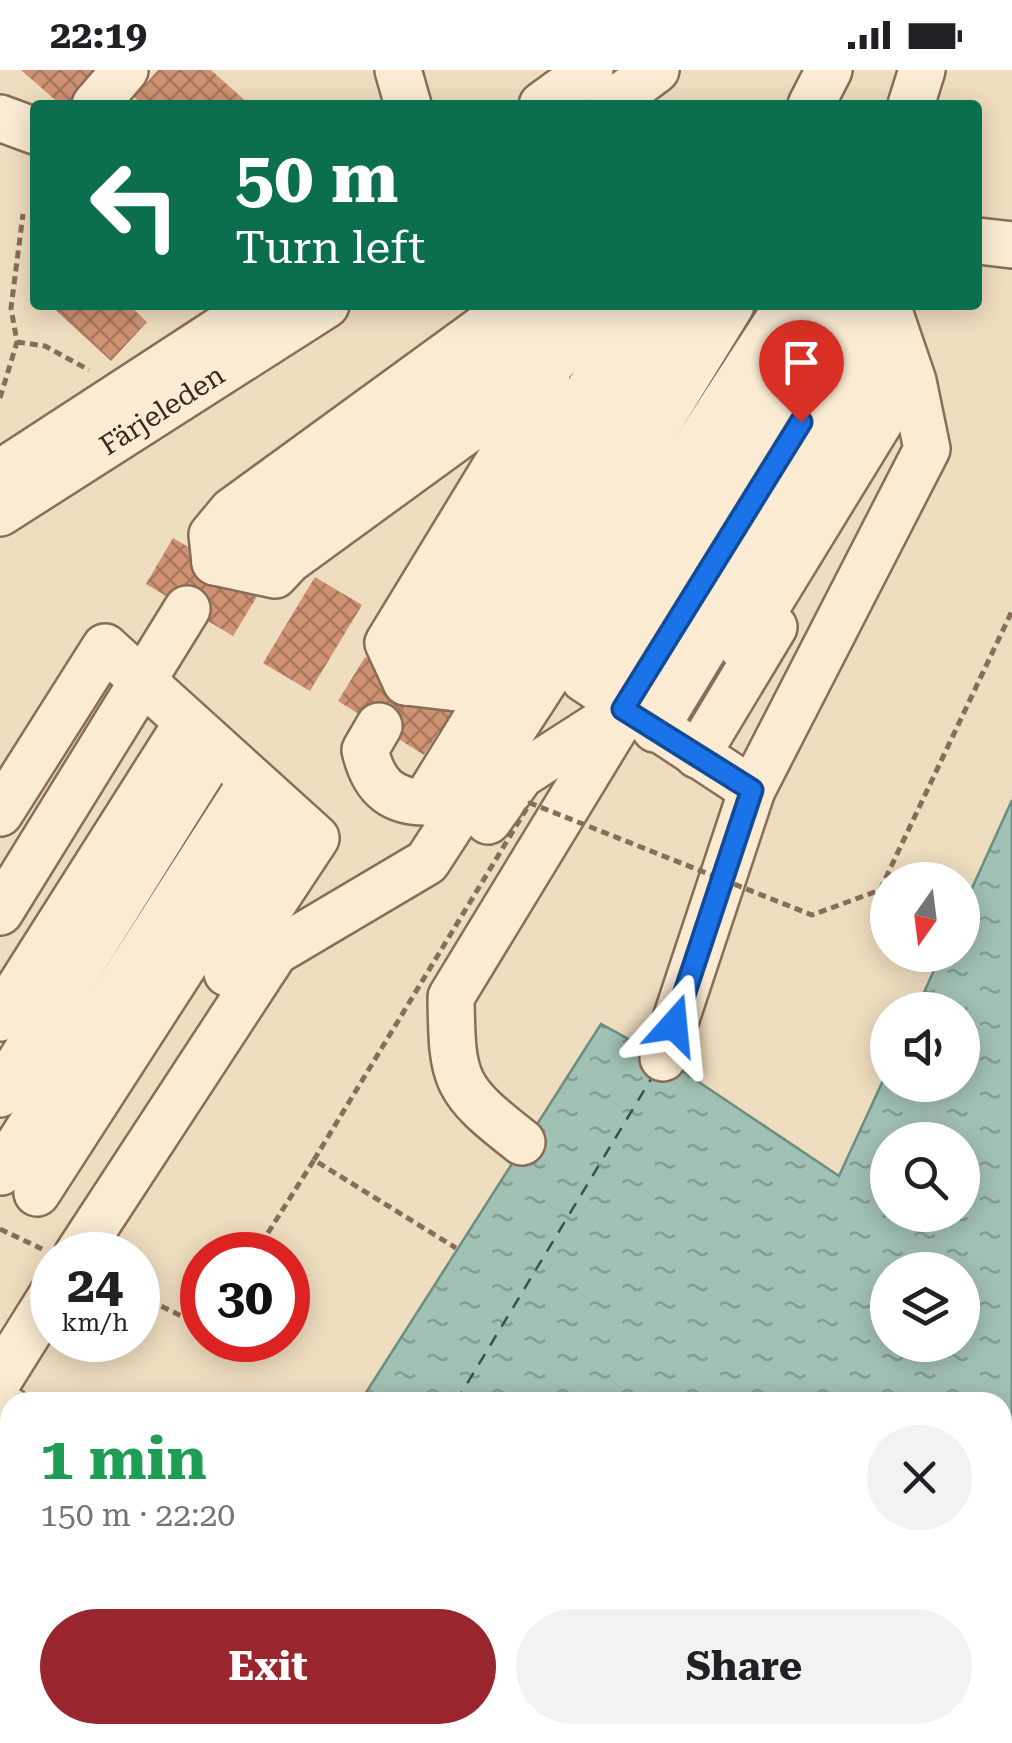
<!DOCTYPE html>
<html lang="en">
<head>
<meta charset="utf-8">
<style>
  :root { --surface:#fff; --page:#f2f2f2; --text:#202124; --muted:#757577; --accent:#99252f }
  body { margin:0; font-family:"Roboto Serif",serif; background:var(--page); color:var(--text); height:100vh; display:flex; flex-direction:column; font-size:38px; white-space:nowrap }
  * { box-sizing:border-box; margin:0 }
  p { font-size:32px; color:var(--muted) }
  .icon { flex:none; width:55px; height:55px; fill:none; stroke:currentColor; stroke-width:2; stroke-linecap:round; stroke-linejoin:round }
  .map { position:relative; flex:1; overflow:hidden }
  .details { position:absolute; left:0px; top:1322px; width:1012px; height:352px; display:flex; flex-direction:column; background:var(--surface); border-radius:30px 30px 0 0; box-shadow:0 5px 25px #0003 }
  .details>* { flex:none }
  .hud { position:absolute; left:30px; top:30px; width:952px; height:210px; border-radius:10px; box-shadow:0 5px 25px #0003; background:#0b6e4f; color:#fff; overflow:hidden }
  .needle { width:65px; rotate:194deg }
  .buttons { position:absolute; left:870px; top:792px; display:grid; gap:20px }
  .buttons a { display:grid; place-items:center; width:110px; height:110px; border-radius:50%; background:var(--surface); box-shadow:0 5px 25px #0003; font-size:50px }
  .speed { position:absolute; left:30px; top:1162px; display:flex; gap:20px; font-size:50px; font-weight:700; text-align:center }
  .speed>* { display:grid; place-content:center; width:130px; height:130px; border-radius:50%; background:var(--surface); box-shadow:0 5px 25px #0003; line-height:1 }
  .speed small { font-size:25px; font-weight:400 }
  .speed .limit { border:15px solid #d22; background:#fff; color:#111 }
  .pin { position:absolute; display:grid; place-items:center; width:85px; height:85px; color:#fff; margin:-102px -42px; border-radius:50% 50% 50% 0; rotate:-45deg; box-shadow:0 0 10px #0007 }
  .pin .icon { rotate:45deg }
  .me { position:absolute; width:110px; margin:-55px; rotate:18deg; stroke-linejoin:round; filter:drop-shadow(0 0 8px #0008) }
  .turn { display:flex; align-items:center; gap:35px; height:210px; padding:0 40px; font-size:45px }
  .turn .icon { width:130px; height:130px; stroke-width:2.5 }
  .turn b { display:block; font-size:70px; line-height:85px }
  .round { display:grid; place-items:center; flex:none; width:105px; height:105px; border-radius:52px; background:var(--page) }
  .overview { display:flex; align-items:center; justify-content:space-between; height:170px; padding:0 40px }
  h1 { font-size:60px; font-weight:700; line-height:75px; color:#1e9e55 }
  .primary-button { display:flex; gap:20px; margin-top:auto; padding:20px 40px }
  .primary-button a { flex:1; height:115px; border-radius:60px; background:var(--accent); color:#fff; font-size:40px; font-weight:700; line-height:115px; text-align:center }
  .primary-button a+a { background:var(--page); color:var(--text) }
  .status { display:flex; justify-content:space-between; align-items:center; height:70px; padding:0 50px; background:var(--surface); direction:ltr }
  .status svg { height:28px; fill:currentColor }
  .map>svg:first-child { display:block }
</style>
</head>
<body>
<div class="status"><b>22:19</b><svg viewBox="0 0 49 12"><path d="M0 12V9h3v3zM5 12V6h3v6zM10 12V3h3v9zM15 12V0h3v12zM26 1h20v11H26zM47 4h2v5h-2z"/></svg></div>
<div class="map">
<svg width="1012" height="1673" viewBox="0 0 1012 1673">
  <defs>
    <pattern id="water-ripples" width="26" height="14" patternUnits="userSpaceOnUse" patternTransform="scale(2.5)"><rect width="26" height="14" fill="#a2c1b5"/><path d="M2 4q2-2 4 0t4 0M15 11q2-2 4 0t4 0" fill="none" stroke="#859d92"/></pattern>
    <pattern id="building-cross-hatch" width="8" height="8" patternUnits="userSpaceOnUse" patternTransform="scale(2.5)"><rect width="8" height="8" fill="#cf9273"/><path d="M0 0l8 8M0 8l8-8" fill="none" stroke="#a9775e"/></pattern>
  </defs>
  <rect width="100%" height="100%" fill="#efddbf"/>
  <path fill="url(#water-ripples)" stroke="#698f82" stroke-width="2.5" fill-rule="evenodd" d="M1012 730V1673H148L153 1665H1002V1332H360L601 954 663 988 839 1106 887 1002 888 1015H962V940H916L941 885H962L963 838ZM888 1070H962V1145H888ZM888 1200H962V1275H888Z
    M0 1481 10 1487V1665H96L94 1673H0Z"/>
  <g fill="none" stroke-linecap="round" stroke-linejoin="round">
    <path stroke="#2a5751" stroke-width="2.5" stroke-dasharray="12 10" stroke-linecap="butt" d="M456 1332 654 1004
      M251 1673 256 1665"/>
  </g>
  <path fill="url(#building-cross-hatch)" d="M21 0H100L69 35H61Z
    M158 0H211L250 35H143L134 27Z
    M50 235H129L147 252 111 291Z
    M173 468 261 520 233 566 146 514Z
    M315 507 362 535 310 621 263 593Z
    M365 587 461 646 448 667 439 661 424 685 338 631Z"/>
  <g fill="none" stroke-linecap="round" stroke-linejoin="round">
    <defs>
      <g id="minor">
        <path d="M398 0 408 35"/>
        <path d="M95 35 125 0"/>
        <path d="M542 35 590 0"/>
        <path d="M609 35 656 0"/>
        <path d="M811 35 829 0"/>
        <path d="M911 35 922 0"/>
        <path d="M0 48 35 61"/>
        <path d="M978 171 1012 175"/>
        <path d="M0 403 258 235"/>
        <path id="s1" d="M0 443 326 235"/>
        <path d="M215 492 275 505 289 490 539 308 600 235"/>
        <path d="M215 492 244 486 258 466 573 235"/>
        <path d="M215 492 212 465 232 441 515 235"/>
        <path d="M616 557 584 609 752 720"/>
        <path d="M742 577 892 332"/>
        <path d="M611 591 808 276 812 247"/>
        <path d="M463 593 688 235"/>
        <path d="M406 612 465 619 493 574"/>
        <path d="M406 612 642 235"/>
        <path d="M406 612 388 573 547 312"/>
        <path d="M379 656 365 680C373 714 389 732 425 732L731 235"/>
        <path d="M655 659 877 293 866 237"/>
        <path d="M697 685 774 557"/>
        <path d="M0 743 105 577 316 768 227 903"/>
        <path d="M488 751 521 705 613 646"/>
        <path d="M0 842 187 539"/>
        <path d="M0 948 187 653"/>
        <path d="M663 988 752 720 927 379 913 311 887 235"/>
        <path d="M0 1024 216 679"/>
        <path d="M522 1072C454 1019 452 1012 451 927L801 352 832 293 843 235"/>
        <path d="M1 1102 252 711"/>
        <path d="M37 1123 284 740"/>
        <path d="M77 1185 275 882 427 792 788 235"/>
        <path d="M0 1308 52 1225"/>
        <path d="M0 1356 10 1341"/>
      </g>
    </defs>
    <use href="#minor" stroke="#886d57" stroke-width="50"/>
    <path stroke="#886d57" stroke-width="5" stroke-dasharray="8 5" stroke-linecap="butt" d="M17 272 45 276 89 300
      M0 328 17 272 11 238 23 144
      M0 1159 42 1179
      M254 1185 314 1090 456 1178
      M138 1225 202 1256"/>
    <use href="#minor" stroke="#faebd2" stroke-width="45"/>
    <path stroke="#886d57" stroke-width="5" stroke-dasharray="8 5" stroke-linecap="butt" d="M314 1090 530 733 812 845 880 820 1012 541"/>
  </g>
  <g fill="none" stroke-linecap="round" stroke-linejoin="round">
    <defs>
      <path id="route" d="M674 955 752 720 623 639 801 352"/>
    </defs>
    <use href="#route" stroke="#114b97" stroke-width="25"/>
    <use href="#route" stroke="#1a73e8" stroke-width="18"/>
  </g>
  <g text-anchor="middle" stroke-width="10" stroke-linejoin="round" paint-order="stroke">
    <g font-size="28" fill="#37271c" stroke="#f6e8cf">
      <text dy="10" stroke="none"><textPath href="#s1" startOffset="192">Färjeleden</textPath></text>
    </g>
  </g>
</svg>
<div class="buttons">
<a><svg class="needle" viewBox="-14 -14 28 28"><path d="M0-13l5 13h-10z" fill="#e53935"/><path d="M0 13l5-13h-10z" fill="#757577"/></svg></a>
<a><svg class="icon" aria-label="sound" viewBox="0 0 24 24"><path d="M4 9h4l5-4v14l-5-4H4zM17 9q2 3 0 6"/></svg></a>
<a><svg class="icon" aria-label="search" viewBox="0 0 24 24"><circle cx="10" cy="10" r="6"/><path d="M15 15l6 6"/></svg></a>
<a><svg class="icon" aria-label="layers" viewBox="0 0 24 24"><path d="M12 4l9 5-9 5-9-5zM3 14l9 5 9-5"/></svg></a>
</div>
<div class="speed"><div>24<small>km/h</small></div><div class="limit">30</div></div>
<div class="pin" style="left:801px;top:352px;background:#d93025"><svg class="icon" aria-label="arrive" viewBox="0 0 24 24"><path d="M6 21V4h12l-3 4 3 4H6"/></svg></div>
<svg class="me" style="left:674px;top:955px" viewBox="-20 -20 40 40"><path d="M0-17L14 15 0 8-14 15z" fill="#1a73e8" stroke="#fff" stroke-width="4"/></svg>
<div class="hud">
<div class="turn"><svg class="icon" aria-label="left" viewBox="0 0 24 24"><path d="M17 20v-9H6M10 6l-5 5 5 5"/></svg><div><b>50 m</b>Turn left</div></div>
</div>
<section class="details">
<div class="overview"><div><h1>1 min</h1><p>150 m · 22:20</p></div><a class="round"><svg class="icon" aria-label="close" viewBox="0 0 24 24"><path d="M6 6l12 12M18 6L6 18"/></svg></a></div>
<div class="primary-button"><a>Exit</a><a>Share</a></div>
</section>
</div>
</body>
</html>
